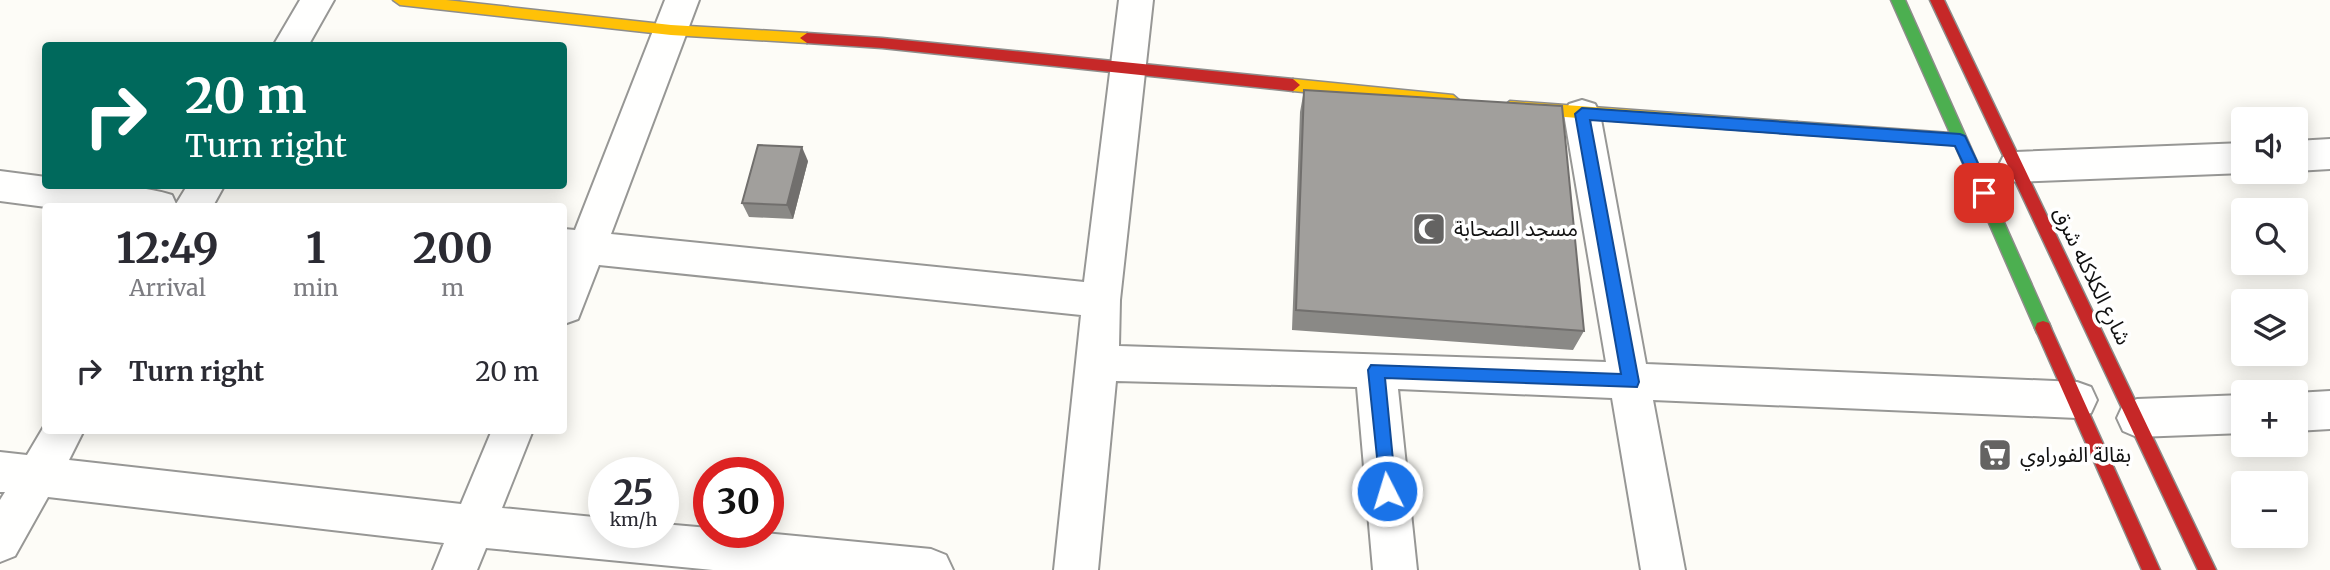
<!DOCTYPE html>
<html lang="en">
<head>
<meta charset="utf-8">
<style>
  :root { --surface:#fff; --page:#f2f2f3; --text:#2b2b33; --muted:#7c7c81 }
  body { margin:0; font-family:Merriweather,"Noto Sans Arabic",serif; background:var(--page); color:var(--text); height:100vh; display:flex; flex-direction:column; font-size:26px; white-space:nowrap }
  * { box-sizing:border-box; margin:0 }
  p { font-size:23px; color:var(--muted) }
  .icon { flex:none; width:38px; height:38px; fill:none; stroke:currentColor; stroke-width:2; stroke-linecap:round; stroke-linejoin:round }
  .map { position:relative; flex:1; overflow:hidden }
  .panel { position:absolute; left:42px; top:203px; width:525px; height:231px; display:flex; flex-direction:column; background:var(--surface); border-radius:7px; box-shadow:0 4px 18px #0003 }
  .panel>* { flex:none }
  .guide { position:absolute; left:42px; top:42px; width:525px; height:147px; border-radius:7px; box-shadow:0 4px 18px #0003; background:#00695c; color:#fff; overflow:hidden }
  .buttons { position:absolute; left:2231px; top:107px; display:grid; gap:14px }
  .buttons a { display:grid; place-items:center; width:77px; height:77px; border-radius:7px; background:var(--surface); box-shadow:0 4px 18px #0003; font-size:35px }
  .speed { position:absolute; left:588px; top:457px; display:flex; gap:14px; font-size:35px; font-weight:700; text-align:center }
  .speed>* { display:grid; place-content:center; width:91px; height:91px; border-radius:50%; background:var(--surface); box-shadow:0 4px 18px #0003; line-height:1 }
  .speed small { font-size:18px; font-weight:400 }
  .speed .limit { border:10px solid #d22; background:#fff; color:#111 }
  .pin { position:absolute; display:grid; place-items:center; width:60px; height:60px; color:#fff; margin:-30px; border-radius:14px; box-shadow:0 4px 10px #0006 }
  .me { position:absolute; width:77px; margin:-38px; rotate:355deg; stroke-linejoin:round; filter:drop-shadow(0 0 5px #0008) }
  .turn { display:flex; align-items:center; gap:24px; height:147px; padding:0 28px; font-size:32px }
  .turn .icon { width:91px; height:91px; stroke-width:2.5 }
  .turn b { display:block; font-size:49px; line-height:60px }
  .eta { display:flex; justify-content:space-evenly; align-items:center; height:119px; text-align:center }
  .eta b { font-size:42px; font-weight:700; line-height:49px }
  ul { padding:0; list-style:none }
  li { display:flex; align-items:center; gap:21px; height:98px; padding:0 28px }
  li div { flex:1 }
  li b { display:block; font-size:26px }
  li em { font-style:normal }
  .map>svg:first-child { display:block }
</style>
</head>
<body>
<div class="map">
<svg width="2330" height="570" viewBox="0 0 2330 570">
  <rect width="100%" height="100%" fill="#fdfcf7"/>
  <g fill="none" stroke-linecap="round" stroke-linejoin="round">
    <defs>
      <path id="street" d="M300 0H334L308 46H273Z
        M665 0H699L611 234 1084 282 1119 0H1153L1120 300 1119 346 1606 362 1564 114 1569 104 1582 100 1595 104 1600 114 1646 364 2077 382 2091 387 2097 400 2091 413 2077 418 1653 400 1685 570H1641L1612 398 1398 389 1417 570H1373L1357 387 1116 381 1098 570H1054L1081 315 599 265 578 319 564 324V229L575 230Z
        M2330 139V169L2296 171V141Z
        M2244 143V172H2247L2244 173 2016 182 2003 177 1998 167 2003 157 2016 152Z
        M0 171 46 177V186C87 186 132 182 172 195L176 204 187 186H224L213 206 46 207 0 201Z
        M2330 391V429L2296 431V393Z
        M2244 395V433L2137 437 2123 431 2117 418 2123 405 2137 399Z
        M46 423V430H84L69 460 461 504 492 430H533L502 508 604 518V532H663V524L709 528V532H753L931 549 946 555 953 570H713L486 548 477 570H433L444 543 48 497 15 556 0 562V500L5 492H0V452L27 455Z"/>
      <path id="fast" d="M1891 0H1905L2051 328 2049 333 2043 335 2037 333 1955 145 1797 134 1790 128 1797 122 1950 133Z"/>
      <path id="slow" d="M393 0H446L671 25 807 33 814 38 807 43 671 35 400 5Z
        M1293 79 1453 95 1460 101 1453 107 1293 91 1286 85Z
        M1510 101 1797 122 1804 128 1797 134 1510 113 1503 107Z"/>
      <path id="jam" d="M1930 0H1944L2216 570H2198Z
        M807 33 882 38 1293 79 1300 85 1293 91 882 48 807 43 800 38Z
        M2043 321 2049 323 2051 328 2160 570H2142L2035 328 2037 323Z"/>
    </defs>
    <use href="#street" stroke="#979795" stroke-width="4"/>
    <use href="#fast" stroke="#8e8d8b" stroke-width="3"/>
    <use href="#slow" stroke="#8e8d8b" stroke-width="3"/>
    <use href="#jam" stroke="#8e8d8b" stroke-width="3"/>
    <use href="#street" fill="#fffffe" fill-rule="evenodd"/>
    <use href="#fast" fill="#4caf50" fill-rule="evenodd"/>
    <use href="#slow" fill="#ffc107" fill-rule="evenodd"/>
    <use href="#jam" fill="#c62828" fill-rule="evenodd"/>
  </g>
  <path fill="#8a8986" d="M1304 90 1584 331 1573 350 1292 330 1300 112Z
    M808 161 793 219 749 217 742 203Z"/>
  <path fill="#716f6d" d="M802 147 808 161 793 219 787 205Z"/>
  <path fill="#a19f9c" stroke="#716f6d" stroke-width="2" d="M1304 90 1562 106 1584 331 1296 310Z
    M758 145 802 147 787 205 742 203Z"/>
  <path fill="#1a73e8" stroke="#114b97" stroke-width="2" d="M1582 108 1960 134 1965 136 1992 193 1989 197H1979L1955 146 1590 120 1639 382 1637 387 1385 378 1396 491 1394 496H1381L1368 370 1371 365 1621 374 1575 114Z"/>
  <defs>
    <symbol id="mosque-square" viewBox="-11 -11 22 22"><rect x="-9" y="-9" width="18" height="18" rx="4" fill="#646362" stroke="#fff"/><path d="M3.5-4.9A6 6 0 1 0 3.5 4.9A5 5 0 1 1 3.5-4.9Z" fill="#fff"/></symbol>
    <symbol id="supermarket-square" viewBox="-11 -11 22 22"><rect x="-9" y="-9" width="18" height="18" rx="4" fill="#646362" stroke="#fff"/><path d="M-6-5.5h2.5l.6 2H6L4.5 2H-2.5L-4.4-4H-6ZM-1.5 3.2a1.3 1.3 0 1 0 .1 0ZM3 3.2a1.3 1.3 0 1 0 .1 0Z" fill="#fff"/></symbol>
  </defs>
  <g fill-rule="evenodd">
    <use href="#mosque-square" x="1410" y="210" width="38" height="38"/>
    <use href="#supermarket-square" x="1976" y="436" width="38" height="38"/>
  </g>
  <g text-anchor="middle" stroke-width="7" stroke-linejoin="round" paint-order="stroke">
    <g font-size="21" fill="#111" stroke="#fff" text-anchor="start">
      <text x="1454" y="236">مسجد الصحابة</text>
      <text x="2020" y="462">بقالة الفوراوي</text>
    </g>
    <g font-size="21" fill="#111" stroke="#fff">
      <text transform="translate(2092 276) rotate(64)" y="7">شارع الكلاكله شرق</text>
    </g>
  </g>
</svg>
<div class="buttons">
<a><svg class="icon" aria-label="sound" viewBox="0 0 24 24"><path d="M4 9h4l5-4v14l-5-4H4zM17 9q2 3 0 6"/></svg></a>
<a><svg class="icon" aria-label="search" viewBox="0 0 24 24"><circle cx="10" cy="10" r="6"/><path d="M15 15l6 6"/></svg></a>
<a><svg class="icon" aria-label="layers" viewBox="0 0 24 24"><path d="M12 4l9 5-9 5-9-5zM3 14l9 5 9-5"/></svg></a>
<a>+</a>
<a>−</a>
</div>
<div class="speed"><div>25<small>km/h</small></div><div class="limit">30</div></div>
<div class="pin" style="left:1984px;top:193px;background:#d93025"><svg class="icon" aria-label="arrive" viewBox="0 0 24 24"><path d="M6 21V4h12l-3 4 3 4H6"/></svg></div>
<svg class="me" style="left:1387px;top:491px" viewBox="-20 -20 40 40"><circle r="17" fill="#1a73e8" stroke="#fff" stroke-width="3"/><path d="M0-11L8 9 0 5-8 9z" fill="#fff"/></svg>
<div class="guide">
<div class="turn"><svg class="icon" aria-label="right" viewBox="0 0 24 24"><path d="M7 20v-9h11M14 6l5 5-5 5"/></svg><div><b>20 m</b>Turn right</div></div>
</div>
<section class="panel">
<div class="eta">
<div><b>12:49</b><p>Arrival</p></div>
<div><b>1</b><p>min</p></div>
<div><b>200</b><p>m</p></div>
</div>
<ul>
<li><svg class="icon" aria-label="right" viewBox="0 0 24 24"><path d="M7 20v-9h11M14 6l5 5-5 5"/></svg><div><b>Turn right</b></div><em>20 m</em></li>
</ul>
</section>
</div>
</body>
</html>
